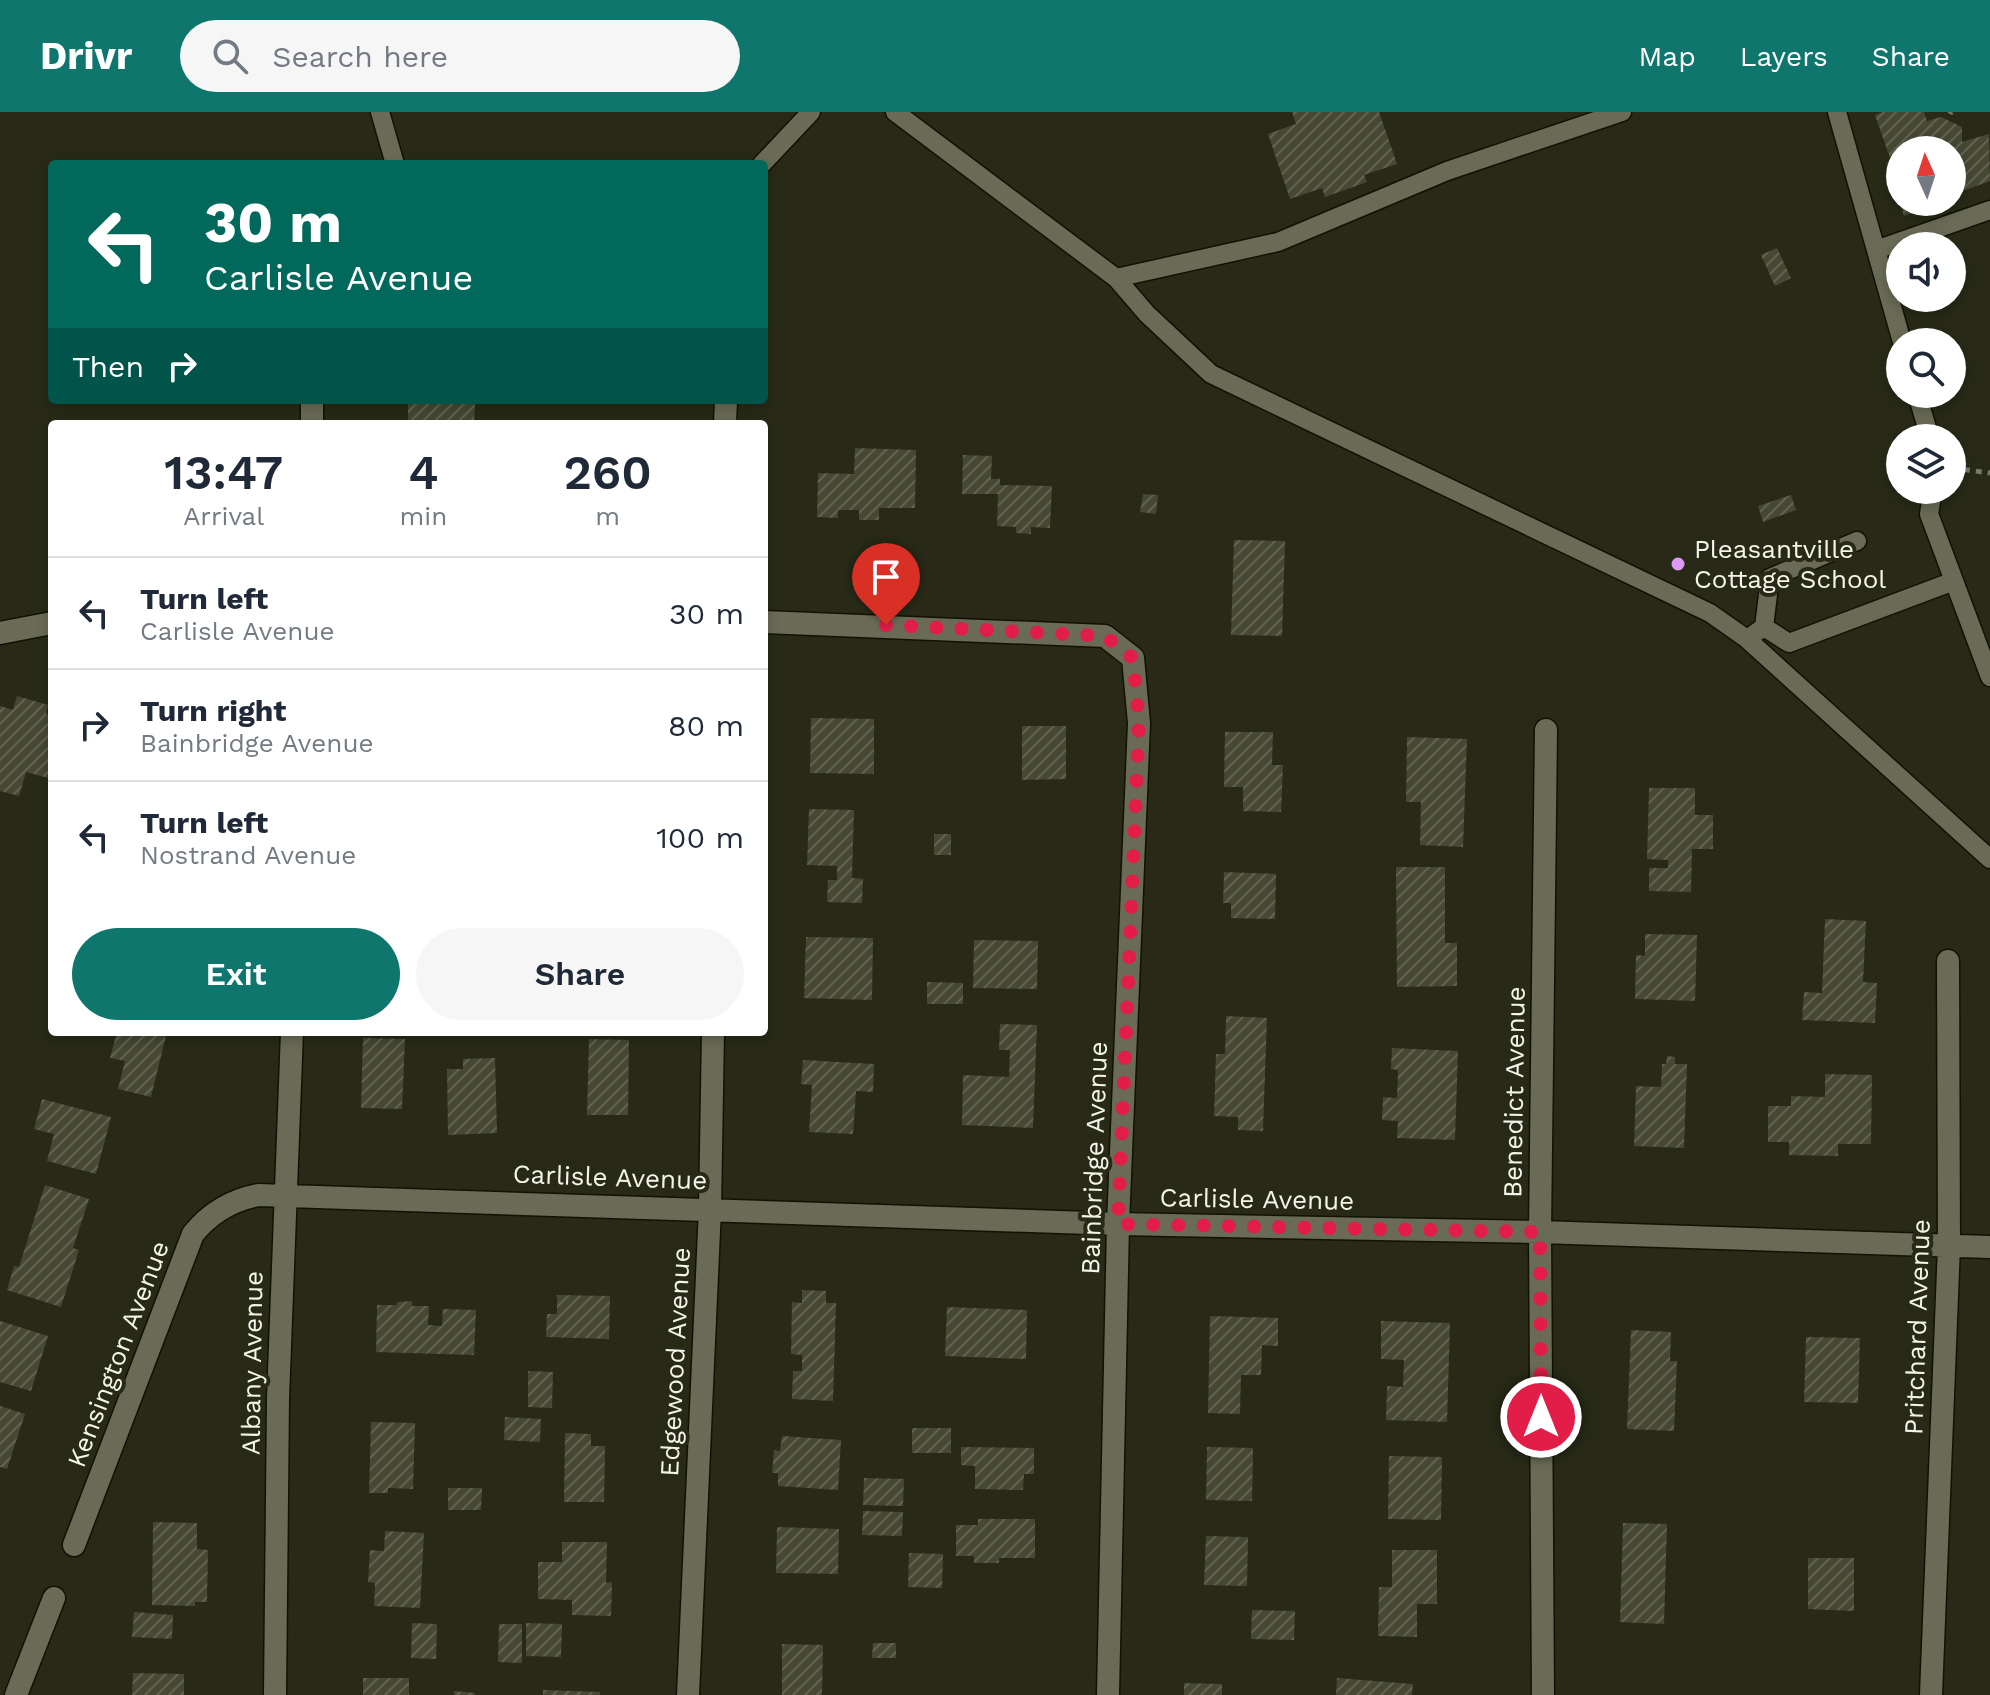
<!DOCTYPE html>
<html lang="en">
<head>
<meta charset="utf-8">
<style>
  :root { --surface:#fff; --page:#f6f6f7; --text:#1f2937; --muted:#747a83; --line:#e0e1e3; --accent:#0f766e }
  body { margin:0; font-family:"Work Sans",sans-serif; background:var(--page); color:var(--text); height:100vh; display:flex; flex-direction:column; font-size:30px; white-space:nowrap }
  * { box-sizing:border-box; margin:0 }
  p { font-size:26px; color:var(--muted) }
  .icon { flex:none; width:44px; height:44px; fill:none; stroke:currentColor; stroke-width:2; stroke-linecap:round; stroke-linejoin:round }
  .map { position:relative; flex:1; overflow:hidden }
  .details { position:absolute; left:48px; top:308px; width:720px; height:616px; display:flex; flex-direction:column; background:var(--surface); border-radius:8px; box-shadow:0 4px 12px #0003 }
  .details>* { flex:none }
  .banner { position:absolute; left:48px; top:48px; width:720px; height:244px; border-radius:8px; box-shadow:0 4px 12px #0003; background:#00695c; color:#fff; overflow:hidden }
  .needle { width:52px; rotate:357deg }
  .controls { position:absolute; left:1886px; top:24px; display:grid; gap:16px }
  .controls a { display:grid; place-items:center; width:80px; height:80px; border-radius:50%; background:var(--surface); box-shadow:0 4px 12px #0003; font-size:40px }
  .pin { position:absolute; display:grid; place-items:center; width:68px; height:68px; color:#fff; margin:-82px -34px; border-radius:50% 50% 50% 0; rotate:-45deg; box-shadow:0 0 8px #0007 }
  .pin .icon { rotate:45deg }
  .me { position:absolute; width:88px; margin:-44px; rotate:0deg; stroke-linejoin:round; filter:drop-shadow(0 0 6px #0008) }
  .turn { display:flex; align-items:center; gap:28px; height:168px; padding:0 24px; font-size:36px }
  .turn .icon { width:104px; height:104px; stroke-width:2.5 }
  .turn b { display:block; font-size:56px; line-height:68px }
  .then { display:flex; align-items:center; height:76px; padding:0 24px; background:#0003; gap:16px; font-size:30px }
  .eta { display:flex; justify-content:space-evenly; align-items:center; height:136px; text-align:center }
  .eta b { font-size:48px; font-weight:600; line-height:56px }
  .button { display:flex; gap:16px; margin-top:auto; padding:16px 24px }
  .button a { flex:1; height:92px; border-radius:48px; background:var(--accent); color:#fff; font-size:32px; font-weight:600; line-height:92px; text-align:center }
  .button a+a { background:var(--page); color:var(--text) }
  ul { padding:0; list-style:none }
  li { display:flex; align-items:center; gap:24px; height:112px; padding:0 24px; border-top:2px solid var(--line) }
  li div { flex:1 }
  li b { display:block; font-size:30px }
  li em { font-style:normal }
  header { display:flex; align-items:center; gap:48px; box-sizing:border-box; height:112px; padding:0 40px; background:var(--accent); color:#fff }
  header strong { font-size:38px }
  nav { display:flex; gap:44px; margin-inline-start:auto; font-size:28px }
  .search { width:560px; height:72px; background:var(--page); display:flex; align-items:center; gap:20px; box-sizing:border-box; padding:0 28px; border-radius:44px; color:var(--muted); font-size:30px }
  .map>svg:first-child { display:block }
</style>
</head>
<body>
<header>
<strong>Drivr</strong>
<div class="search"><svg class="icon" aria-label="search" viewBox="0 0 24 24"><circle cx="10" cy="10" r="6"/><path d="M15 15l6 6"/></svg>Search here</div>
<nav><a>Map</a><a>Layers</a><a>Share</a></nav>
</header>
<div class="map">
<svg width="1990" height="1583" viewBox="0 0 1990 1583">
  <defs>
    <pattern id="building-hatch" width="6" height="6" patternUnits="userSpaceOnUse" patternTransform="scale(2)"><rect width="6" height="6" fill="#464834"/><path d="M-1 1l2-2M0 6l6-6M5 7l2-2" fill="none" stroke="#616351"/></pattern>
  </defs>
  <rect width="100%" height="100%" fill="#282a17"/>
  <path fill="url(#building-hatch)" d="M1292 0H1379L1397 52 1364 63 1367 70 1325 85 1322 76 1290 87 1268 22 1296 12Z
    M1883 0H1924L1927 9 1941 5 1962 15V30L1989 22 1990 69 1957 81 1959 87 1952 89V38H1900V90L1946 91 1904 104 1886 51 1891 49 1875 3Z
    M1777 136 1791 166 1775 174 1761 143Z
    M408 288 475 291 474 312H408Z
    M855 336 916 338 915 396H879V408H859V398H838V406L817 405 818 361 854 362Z
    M963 343 992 344 991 367H1000V373L1052 374 1050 416 1031 415V422L1016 421V415L997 414 998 382H962Z
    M1143 382 1158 383 1156 402 1140 400Z
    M1791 383 1796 398 1763 410 1758 394Z
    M1234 428 1285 429 1282 524 1231 523Z
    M17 584 48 593 46 602 52 604V653L48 666 26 660 19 684 0 679V594L13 598Z
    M811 606 874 607V662L810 661Z
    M1022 614H1066V667L1022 668Z
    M1225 620H1273L1272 653H1283L1281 700 1243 699V675H1224Z
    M1407 625 1467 627 1463 735 1420 733 1421 690H1406Z
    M1649 676H1695V703H1713V737H1692L1691 780 1649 779V756H1668V748L1647 747Z
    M809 697 854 698 852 766 863 767 862 791 827 790 828 768H837V754L807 753Z
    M934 722H951V743H934Z
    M1396 755H1445V831H1457V874L1397 875Z
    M1224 760 1276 762 1275 807 1231 806V791H1223Z
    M1825 807 1866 809 1863 870 1877 871 1875 911 1802 908 1804 880 1822 881Z
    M1645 822 1697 823 1695 889 1635 887 1636 843 1645 844Z
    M806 825 873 826 872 888 804 886Z
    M974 828 1038 829 1037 877 973 876Z
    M927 870 963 871V892H927Z
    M1226 904 1267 906 1263 1019 1238 1018V1005L1214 1004 1216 942H1225Z
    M1000 912 1037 913 1033 1016 962 1013 963 963 1009 965 1010 938H999Z
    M117 920H167L151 985 118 977 125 949 110 946Z
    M363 926 405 927 402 997 361 996Z
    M589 927 629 928 628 1003H587Z
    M1392 936 1458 939 1455 1028 1397 1026 1398 1009 1382 1008 1383 985 1397 986 1398 958 1391 957Z
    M1667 944 1675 945V952H1687L1684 1036 1634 1034 1636 974 1661 975 1662 952H1666Z
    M495 946 497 1021 448 1023 447 957H463V947Z
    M803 948 874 952 873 980 856 979 853 1022 809 1020 812 973 801 972Z
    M1825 962 1872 963 1871 1032H1838V1044L1789 1043V1030H1768V994H1791V984L1825 985Z
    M42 987 111 1005 96 1062 47 1049 54 1022 34 1017Z
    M45 1073 89 1087 73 1136 79 1138 61 1195 7 1178 14 1154 19 1155Z
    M802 1178 826 1179V1191H836L833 1289 792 1287 793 1259H802V1243L791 1242 792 1190 802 1191Z
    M557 1183 610 1184 609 1227 546 1225 547 1202H557Z
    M412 1189V1194H429L428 1213 442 1214 443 1197 476 1198 474 1243 376 1240 377 1193H397V1190Z
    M947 1195 1027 1198 1026 1247 945 1244Z
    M1210 1204 1278 1206V1234L1262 1233 1261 1263H1241L1240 1302 1208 1301Z
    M0 1209 48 1224 31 1279 0 1270Z
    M1381 1209 1450 1211 1447 1310 1386 1308 1387 1274 1403 1275 1404 1248 1381 1247Z
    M1631 1218 1671 1220 1670 1249H1677L1674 1319 1627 1317Z
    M1806 1225 1860 1226 1858 1291 1804 1290Z
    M528 1259 553 1260 552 1296 528 1295Z
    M0 1294 25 1302 7 1357 0 1355Z
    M505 1305 541 1307 540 1330 504 1328Z
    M371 1310 415 1311 413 1377 388 1376V1381H369Z
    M912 1316H951V1341H912Z
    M565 1321 591 1322V1334H605L604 1390H564Z
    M782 1324 841 1328 838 1378 778 1374V1361H772L774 1338 780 1339Z
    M961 1335 1034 1336V1362H1024L1023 1378 975 1377V1354L961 1353Z
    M1207 1335 1253 1336 1252 1389 1206 1388Z
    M1389 1344 1442 1345 1441 1408 1388 1407Z
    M864 1366 904 1367 903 1394 863 1393Z
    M448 1376H482L481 1398H448Z
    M863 1399 903 1400 902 1424 862 1423Z
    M978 1407H1035V1446H999V1451H974V1444H956V1413H978Z
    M153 1410 197 1411V1437L208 1438 207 1490H195V1494L152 1493Z
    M1623 1411 1667 1412 1664 1512 1620 1510Z
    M777 1415 839 1417 838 1462 776 1461Z
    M385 1419 424 1421 420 1496 374 1494 375 1471 368 1470 370 1438 384 1439Z
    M1206 1424 1248 1425 1247 1474 1204 1473Z
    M562 1430H607L606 1471 612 1470 611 1504 572 1503V1488L538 1487V1450H562Z
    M1392 1438H1437V1492H1417V1525L1378 1524 1379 1475H1392Z
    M909 1441 943 1442 942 1476 908 1475Z
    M1808 1446H1854V1499L1808 1497Z
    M1252 1498 1295 1499 1294 1528 1251 1527Z
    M134 1500 173 1503 172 1527 132 1525Z
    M412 1511 437 1512 436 1547 411 1546Z
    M526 1511 562 1512 561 1545 526 1544Z
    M499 1512H522V1551L498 1550Z
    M873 1531H896V1546H872Z
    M782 1532 823 1533 822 1583H782Z
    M133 1561 184 1562V1583H132Z
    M363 1566H409V1583H363Z
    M1337 1566 1413 1572 1412 1583H1336Z
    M1184 1571 1222 1572V1583H1184Z
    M543 1578 600 1580V1583H543Z
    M454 1579 475 1581 474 1583H454Z"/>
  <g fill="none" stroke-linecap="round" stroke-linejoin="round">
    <defs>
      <path id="service" d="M380 0 395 52
        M895 0 1116 166 1147 202 1211 262 1710 501 1747 527 1990 747
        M1837 0 1902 230
        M762 52 811 0
        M1876 138 1990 98
        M1116 166 1278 130 1447 59 1622 0
        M1917 282 1930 326
        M1933 378 1929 402 1990 565
        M1764 515 1770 466 1857 429
        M1747 527 1764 515 1789 531 1954 469"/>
      <path id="minor" d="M312 289V312
        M725 312 726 288
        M764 510 1105 524 1133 546 1139 611 1118 1112 1108 1583
        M0 521 52 511
        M74 1433 193 1122C210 1101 232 1088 258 1083L1118 1112 1540 1120 1990 1135
        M16 1583 54 1486
        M275 1583 278 1286 292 920
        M688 1583 710 1097 713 920
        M1543 1583 1540 1120 1546 618
        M1931 1583 1949 1134 1948 849"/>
    </defs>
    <use href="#service" stroke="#111203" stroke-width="21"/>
    <use href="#minor" stroke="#111203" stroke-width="25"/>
    <path stroke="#787a6a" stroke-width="5" stroke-dasharray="6 6" stroke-linecap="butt" d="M1950 2 1951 0
      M1952 356 1990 361"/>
    <use href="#service" stroke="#696b56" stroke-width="18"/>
    <use href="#minor" stroke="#696b56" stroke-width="22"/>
  </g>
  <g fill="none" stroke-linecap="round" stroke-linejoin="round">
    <path stroke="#e11d48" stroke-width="14" stroke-dasharray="0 25.2" d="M886 513 1105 524 1133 546 1139 611 1118 1112 1540 1120 1541 1305"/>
  </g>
  <circle fill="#da9af6" stroke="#282a17" stroke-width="3" cx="1678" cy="452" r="8"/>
  <g text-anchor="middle" stroke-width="8" stroke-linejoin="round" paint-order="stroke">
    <g font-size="26" fill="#f3f5e9" stroke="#282a17" text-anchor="start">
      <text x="1694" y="446">Pleasantville<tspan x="1694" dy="30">Cottage School</tspan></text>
    </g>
    <g font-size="26" fill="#f3f5e9" stroke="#282a17">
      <text transform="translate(1514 980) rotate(-89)" y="9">Benedict Avenue</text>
      <text transform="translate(1094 1046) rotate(-88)" y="9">Bainbridge Avenue</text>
      <text transform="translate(610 1065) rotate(2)" y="9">Carlisle Avenue</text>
      <text transform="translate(1257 1087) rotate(1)" y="9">Carlisle Avenue</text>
      <text transform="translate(1917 1215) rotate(-88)" y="9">Pritchard Avenue</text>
      <text transform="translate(118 1242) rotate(-69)" y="9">Kensington Avenue</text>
      <text transform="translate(675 1250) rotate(-87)" y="9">Edgewood Avenue</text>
      <text transform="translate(252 1251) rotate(-89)" y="9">Albany Avenue</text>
    </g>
  </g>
</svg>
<div class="controls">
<a><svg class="needle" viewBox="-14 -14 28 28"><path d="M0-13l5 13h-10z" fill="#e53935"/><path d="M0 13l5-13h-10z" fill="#747a83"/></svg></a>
<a><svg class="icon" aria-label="sound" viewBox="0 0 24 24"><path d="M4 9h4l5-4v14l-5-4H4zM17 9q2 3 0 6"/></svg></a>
<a><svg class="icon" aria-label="search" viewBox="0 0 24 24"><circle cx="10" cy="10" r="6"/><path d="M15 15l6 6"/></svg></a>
<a><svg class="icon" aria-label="layers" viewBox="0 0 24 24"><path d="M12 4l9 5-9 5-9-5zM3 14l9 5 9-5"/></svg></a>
</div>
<div class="pin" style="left:886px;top:513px;background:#d93025"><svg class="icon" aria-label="arrive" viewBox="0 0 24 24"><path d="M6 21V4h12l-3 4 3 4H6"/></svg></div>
<svg class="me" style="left:1541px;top:1305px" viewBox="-20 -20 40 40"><circle r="17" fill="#e11d48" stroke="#fff" stroke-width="3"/><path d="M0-11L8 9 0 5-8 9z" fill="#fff"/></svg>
<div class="banner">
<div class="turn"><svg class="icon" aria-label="left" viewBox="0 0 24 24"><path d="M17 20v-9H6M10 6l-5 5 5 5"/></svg><div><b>30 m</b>Carlisle Avenue</div></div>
<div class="then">Then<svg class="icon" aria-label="right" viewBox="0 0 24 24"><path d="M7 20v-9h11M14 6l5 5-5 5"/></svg></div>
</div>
<section class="details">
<div class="eta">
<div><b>13:47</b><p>Arrival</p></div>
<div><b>4</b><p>min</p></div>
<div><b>260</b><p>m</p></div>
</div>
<ul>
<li><svg class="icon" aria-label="left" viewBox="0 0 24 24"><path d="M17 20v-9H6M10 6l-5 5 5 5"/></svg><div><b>Turn left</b><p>Carlisle Avenue</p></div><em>30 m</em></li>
<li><svg class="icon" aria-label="right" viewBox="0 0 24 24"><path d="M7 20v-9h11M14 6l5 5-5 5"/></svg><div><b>Turn right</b><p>Bainbridge Avenue</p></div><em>80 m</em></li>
<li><svg class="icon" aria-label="left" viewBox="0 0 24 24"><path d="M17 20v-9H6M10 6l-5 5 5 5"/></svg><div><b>Turn left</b><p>Nostrand Avenue</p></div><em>100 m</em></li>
</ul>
<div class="button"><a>Exit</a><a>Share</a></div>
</section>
</div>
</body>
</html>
